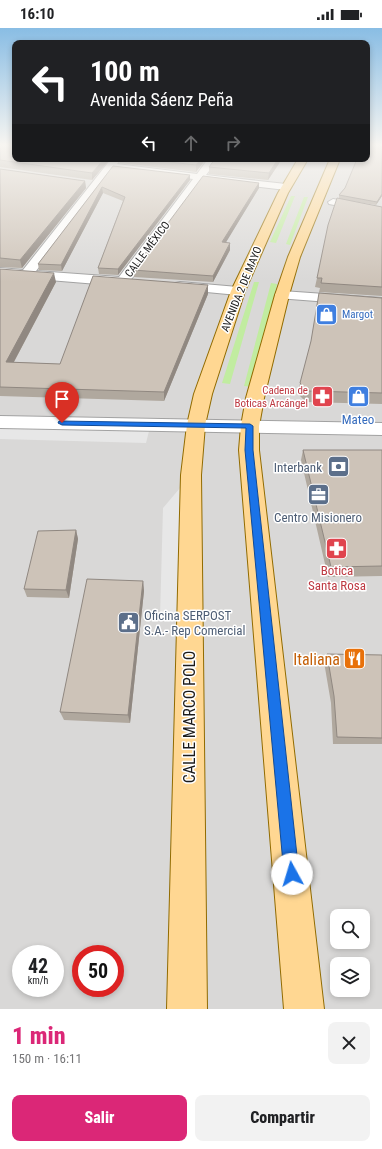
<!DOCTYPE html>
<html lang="es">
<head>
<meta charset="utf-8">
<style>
  :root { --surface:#fff; --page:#f2f2f2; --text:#202124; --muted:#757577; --accent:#db2777 }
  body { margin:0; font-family:"Roboto Condensed",sans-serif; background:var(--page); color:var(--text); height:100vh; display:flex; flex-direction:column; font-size:15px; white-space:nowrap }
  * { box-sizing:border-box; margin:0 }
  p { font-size:13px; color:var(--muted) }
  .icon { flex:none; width:22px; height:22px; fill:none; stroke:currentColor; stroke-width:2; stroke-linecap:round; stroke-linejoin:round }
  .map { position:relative; height:981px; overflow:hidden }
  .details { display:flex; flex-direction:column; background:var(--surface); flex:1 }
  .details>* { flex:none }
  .banner { position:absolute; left:12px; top:12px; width:358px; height:122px; border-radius:8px; box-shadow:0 2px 6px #0003; background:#202124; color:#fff; overflow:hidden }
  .controls { position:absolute; left:330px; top:881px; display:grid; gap:8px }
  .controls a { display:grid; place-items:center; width:40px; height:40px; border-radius:8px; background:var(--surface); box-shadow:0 2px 6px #0003; font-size:20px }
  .speed { position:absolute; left:12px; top:917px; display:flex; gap:8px; font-size:20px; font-weight:700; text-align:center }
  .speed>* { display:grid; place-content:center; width:52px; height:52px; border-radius:50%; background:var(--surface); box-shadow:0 2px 6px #0003; line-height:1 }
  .speed small { font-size:10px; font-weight:400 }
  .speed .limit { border:6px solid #d22; background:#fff; color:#111 }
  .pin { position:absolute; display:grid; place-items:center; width:34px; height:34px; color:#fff; margin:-41px -17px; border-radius:50% 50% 50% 0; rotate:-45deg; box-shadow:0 0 4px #0007 }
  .pin .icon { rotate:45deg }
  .me { position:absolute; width:44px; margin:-22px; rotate:354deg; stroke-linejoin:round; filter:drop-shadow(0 0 3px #0008) }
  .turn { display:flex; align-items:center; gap:14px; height:84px; padding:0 12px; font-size:18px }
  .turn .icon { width:52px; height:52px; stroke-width:2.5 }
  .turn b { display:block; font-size:28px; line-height:34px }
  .lanes { display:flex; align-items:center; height:38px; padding:0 12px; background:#0003; justify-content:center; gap:20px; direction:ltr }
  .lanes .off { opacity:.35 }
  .round { display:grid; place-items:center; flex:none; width:42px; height:42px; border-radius:8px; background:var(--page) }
  .summary { display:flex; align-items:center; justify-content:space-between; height:68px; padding:0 12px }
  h1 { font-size:24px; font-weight:800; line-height:30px; color:var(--accent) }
  .action { display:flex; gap:8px; margin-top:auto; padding:8px 12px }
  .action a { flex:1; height:46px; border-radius:8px; background:var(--accent); color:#fff; font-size:16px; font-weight:800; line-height:46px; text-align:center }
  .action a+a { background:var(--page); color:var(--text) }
  .status { display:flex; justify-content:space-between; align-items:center; height:28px; padding:0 20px; background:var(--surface); direction:ltr }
  .status svg { height:11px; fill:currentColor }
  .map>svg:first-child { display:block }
</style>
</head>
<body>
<div class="status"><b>16:10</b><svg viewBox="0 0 49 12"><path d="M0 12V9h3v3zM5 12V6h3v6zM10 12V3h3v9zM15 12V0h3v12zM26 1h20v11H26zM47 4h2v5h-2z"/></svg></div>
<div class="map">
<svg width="382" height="981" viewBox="0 0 382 981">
  <rect width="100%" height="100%" fill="#ede9df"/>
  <path fill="#d9d8d7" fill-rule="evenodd" d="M0 117 15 131H367L382 117V981H0ZM337 888H363V914H337ZM21 926H55V960H21ZM81 926H115V960H81ZM337 936H363V962H337Z"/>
  <path fill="#c1eca0" d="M291 168H295L276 215 270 214Z
    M304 169H308L290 217 286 216Z
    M254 254H259L230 356 222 355Z
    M271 255 277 256 252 359 244 358Z"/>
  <path fill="#e7e7e7" d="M0 398 149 403 146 415 0 411Z
    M191 447 189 590 160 589 163 480Z"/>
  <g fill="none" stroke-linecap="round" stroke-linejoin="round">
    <defs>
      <path id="minor" d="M111 131H121L117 136 197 146 208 131H218L206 147 286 156 291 159 286 162 202 152 127 257 122 258 0 248V240L23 242ZM113 141 193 151 119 249 36 243Z
        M333 171 382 180V186L329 176 328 174Z
        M180 254 238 259 243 260 245 263 243 266 238 267 175 261 173 258 175 255Z
        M282 263 382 270V278L277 270 275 267 277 264Z
        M0 388 382 395V407L0 400Z"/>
      <path id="major" d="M298 131H308L288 165 245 263 212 366 205 397 201 447 207 981H167L181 447 187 397 194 366 231 263 278 165Z
        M330 131H340L300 229 289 267 264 370 259 398V422L324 981H284L239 422 241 398 246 370 275 267 288 229Z"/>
    </defs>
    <use href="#minor" stroke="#a2a2a2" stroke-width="2"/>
    <use href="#major" stroke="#916b00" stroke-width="2"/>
    <use href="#minor" fill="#fff" fill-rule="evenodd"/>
    <use href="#major" fill="#ffd792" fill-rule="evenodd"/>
  </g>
  <path fill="#b0a89e" d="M0 117 15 131H110L92 152 0 139Z
    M120 131H206L196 144 120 135Z
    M282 131 268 152 209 146V139Z
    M113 138 190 152 118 247 99 246 98 240 123 173 103 165 62 243 39 242 38 236Z
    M0 141 85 153 86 160 22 240 0 239Z
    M259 155V160L225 215 230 222 213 254 134 249 133 242Z
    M345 160 382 168 376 177 339 171V167Z
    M382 179V268L319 264 320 260 315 259 317 250Z
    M0 241 56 254 14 334 60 336 208 266 164 373 0 368Z
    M382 270V376L306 374 298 366 300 355Z
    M303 422H382V548L328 549 301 432Z
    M76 502 78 511 69 570 27 569 24 561Z
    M143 553 144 563 130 695 64 692 60 684Z
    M327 626 382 627V716H333L331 675 324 634Z"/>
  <path fill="#908881" d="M104 131H110L92 152V145Z
    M201 131H206L196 144V137Z
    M278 131H282L268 152 269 145Z
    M190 147V152L118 247V241Z
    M85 153 86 160 22 240 20 232Z
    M259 155V160L222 221V214Z
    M102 159 103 165 62 243 61 237Z
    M382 166V168L376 177 377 174Z
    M230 215V222L213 254V248Z
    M54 245 56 254 9 343 6 334Z
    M208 257V266L164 373V364Z
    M76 502 78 511 69 570 66 562Z
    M143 553 144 563 130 695 128 687Z"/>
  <path fill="#cdc3b8" stroke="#908881" d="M0 117H15V131H104L92 145 0 132Z
    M367 117H382V166L377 174 339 167 345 160 357 131H367Z
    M143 131H201L196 137Z
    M215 131H278L269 145 209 139Z
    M113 138 190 147 118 241 98 240 125 169 102 159 61 237 38 236Z
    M0 141 85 153 20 232 0 230Z
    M203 148 259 155 222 214 230 215 213 248 133 242Z
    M337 170 382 179V259L321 255 322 250H317L328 197Z
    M0 241 54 245 6 334 60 336 93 248 208 257 164 364 0 359Z
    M319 265 382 270V365L308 363 300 355 311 313Z
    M303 422H382V538L331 539Z
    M76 502 66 562 24 561 38 503Z
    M87 551 143 553 128 687 60 684Z
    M327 626 382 627V710L337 709 334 668Z"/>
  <linearGradient id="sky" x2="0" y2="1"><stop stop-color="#89bde4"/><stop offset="0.46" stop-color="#f7f5f1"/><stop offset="1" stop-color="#f7f5f1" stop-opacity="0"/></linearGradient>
  <rect width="382" height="254" fill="url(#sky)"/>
  <path fill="#1a73e8" stroke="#114b97" d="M59 393 250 396 253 398V422L299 846 297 851 292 853 286 851 284 846 245 422 246 400 62 397 58 395Z"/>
  <defs>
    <symbol id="shop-square" viewBox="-11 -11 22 22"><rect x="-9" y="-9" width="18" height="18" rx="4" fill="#3f7fe0" stroke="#fff"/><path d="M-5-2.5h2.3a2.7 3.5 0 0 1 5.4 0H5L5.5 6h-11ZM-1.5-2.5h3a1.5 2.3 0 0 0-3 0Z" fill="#fff"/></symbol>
    <symbol id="pharmacy-square" viewBox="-11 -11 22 22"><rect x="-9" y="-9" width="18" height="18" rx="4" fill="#e0444e" stroke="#fff"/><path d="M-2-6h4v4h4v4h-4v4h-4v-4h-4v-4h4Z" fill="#fff"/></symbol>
    <symbol id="bank-square" viewBox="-11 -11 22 22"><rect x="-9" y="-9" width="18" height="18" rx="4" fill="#5c6f8a" stroke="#fff"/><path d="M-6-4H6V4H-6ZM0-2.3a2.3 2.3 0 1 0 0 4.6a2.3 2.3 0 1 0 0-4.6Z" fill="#fff"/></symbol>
    <symbol id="office-square" viewBox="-11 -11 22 22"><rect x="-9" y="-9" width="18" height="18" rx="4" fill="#5c6f8a" stroke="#fff"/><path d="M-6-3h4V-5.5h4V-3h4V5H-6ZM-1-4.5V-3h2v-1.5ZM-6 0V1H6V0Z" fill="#fff"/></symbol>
    <symbol id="civic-square" viewBox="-11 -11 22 22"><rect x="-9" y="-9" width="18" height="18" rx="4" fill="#5c6f8a" stroke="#fff"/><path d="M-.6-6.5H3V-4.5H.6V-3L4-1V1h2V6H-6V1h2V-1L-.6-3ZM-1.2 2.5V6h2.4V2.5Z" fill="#fff"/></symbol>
    <symbol id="restaurant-square" viewBox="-11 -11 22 22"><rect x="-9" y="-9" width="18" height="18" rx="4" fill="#e8710a" stroke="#fff"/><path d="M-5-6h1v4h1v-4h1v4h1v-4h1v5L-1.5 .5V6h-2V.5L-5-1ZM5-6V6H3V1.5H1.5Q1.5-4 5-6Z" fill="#fff"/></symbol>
  </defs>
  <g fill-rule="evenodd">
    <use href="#shop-square" x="314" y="274" width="25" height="25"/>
    <use href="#pharmacy-square" x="310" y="356" width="25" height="25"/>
    <use href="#shop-square" x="346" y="356" width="25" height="25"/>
    <use href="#bank-square" x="326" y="426" width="25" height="25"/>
    <use href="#office-square" x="306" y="454" width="25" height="25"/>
    <use href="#pharmacy-square" x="324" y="508" width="25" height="25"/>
    <use href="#civic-square" x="116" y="582" width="25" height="25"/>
    <use href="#restaurant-square" x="342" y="618" width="25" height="25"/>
  </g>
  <g text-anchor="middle" stroke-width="3" stroke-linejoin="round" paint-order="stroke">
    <g font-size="11" fill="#1b1b1b" stroke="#fff">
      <text transform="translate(147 221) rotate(-53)" y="4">CALLE MÉXICO</text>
      <text transform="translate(241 261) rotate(-68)" y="4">AVENIDA 2 DE MAYO</text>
    </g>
    <g font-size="11" fill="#366cbe" stroke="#fff" text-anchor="start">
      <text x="342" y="290">Margot</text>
    </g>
    <g font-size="11" fill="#be3a42" stroke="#fff" text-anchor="end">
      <text x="308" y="366">Cadena de<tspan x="308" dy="13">Boticas Arcángel</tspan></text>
    </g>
    <g font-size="13" fill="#366cbe" stroke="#fff">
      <text x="358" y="396">Mateo</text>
    </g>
    <g font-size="13" fill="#4e5e75" stroke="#fff" text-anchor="end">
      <text x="322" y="444">Interbank</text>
      <text x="318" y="494" text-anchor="middle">Centro Misionero</text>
      <text x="144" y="592" text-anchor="start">Oficina SERPOST<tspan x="144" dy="15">S.A.- Rep Comercial</tspan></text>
    </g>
    <g font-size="13" fill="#be3a42" stroke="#fff">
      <text x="337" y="547">Botica<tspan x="337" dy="15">Santa Rosa</tspan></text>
    </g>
    <g font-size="16" fill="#c56008" stroke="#fff" text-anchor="end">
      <text x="340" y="637">Italiana</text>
    </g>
    <g font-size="16" fill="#1b1b1b" stroke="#fff">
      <text transform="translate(189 689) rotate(-90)" y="6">CALLE MARCO POLO</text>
    </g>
  </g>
</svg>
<div class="controls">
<a><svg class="icon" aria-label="search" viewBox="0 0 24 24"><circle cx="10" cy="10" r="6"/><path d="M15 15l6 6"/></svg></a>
<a><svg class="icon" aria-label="layers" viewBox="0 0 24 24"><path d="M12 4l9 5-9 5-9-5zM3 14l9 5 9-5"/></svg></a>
</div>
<div class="speed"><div>42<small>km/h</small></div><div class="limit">50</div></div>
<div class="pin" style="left:62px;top:395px;background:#d93025"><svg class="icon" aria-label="arrive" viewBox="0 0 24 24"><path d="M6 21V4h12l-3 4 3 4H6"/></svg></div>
<svg class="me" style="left:292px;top:846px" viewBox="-20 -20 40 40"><circle r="19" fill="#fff"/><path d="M0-13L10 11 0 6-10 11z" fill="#1a73e8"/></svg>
<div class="banner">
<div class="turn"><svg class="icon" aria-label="left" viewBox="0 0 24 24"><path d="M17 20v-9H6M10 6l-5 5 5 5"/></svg><div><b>100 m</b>Avenida Sáenz Peña</div></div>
<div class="lanes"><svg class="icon" aria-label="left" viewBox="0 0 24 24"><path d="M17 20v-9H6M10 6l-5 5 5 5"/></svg><svg class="icon off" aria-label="ahead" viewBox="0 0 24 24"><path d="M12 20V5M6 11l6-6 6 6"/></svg><svg class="icon off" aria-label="right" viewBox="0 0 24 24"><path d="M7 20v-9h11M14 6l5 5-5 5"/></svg></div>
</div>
</div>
<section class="details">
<div class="summary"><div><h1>1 min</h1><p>150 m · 16:11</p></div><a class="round"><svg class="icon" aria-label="close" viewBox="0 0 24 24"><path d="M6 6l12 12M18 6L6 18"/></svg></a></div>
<div class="action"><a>Salir</a><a>Compartir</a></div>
</section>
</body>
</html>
